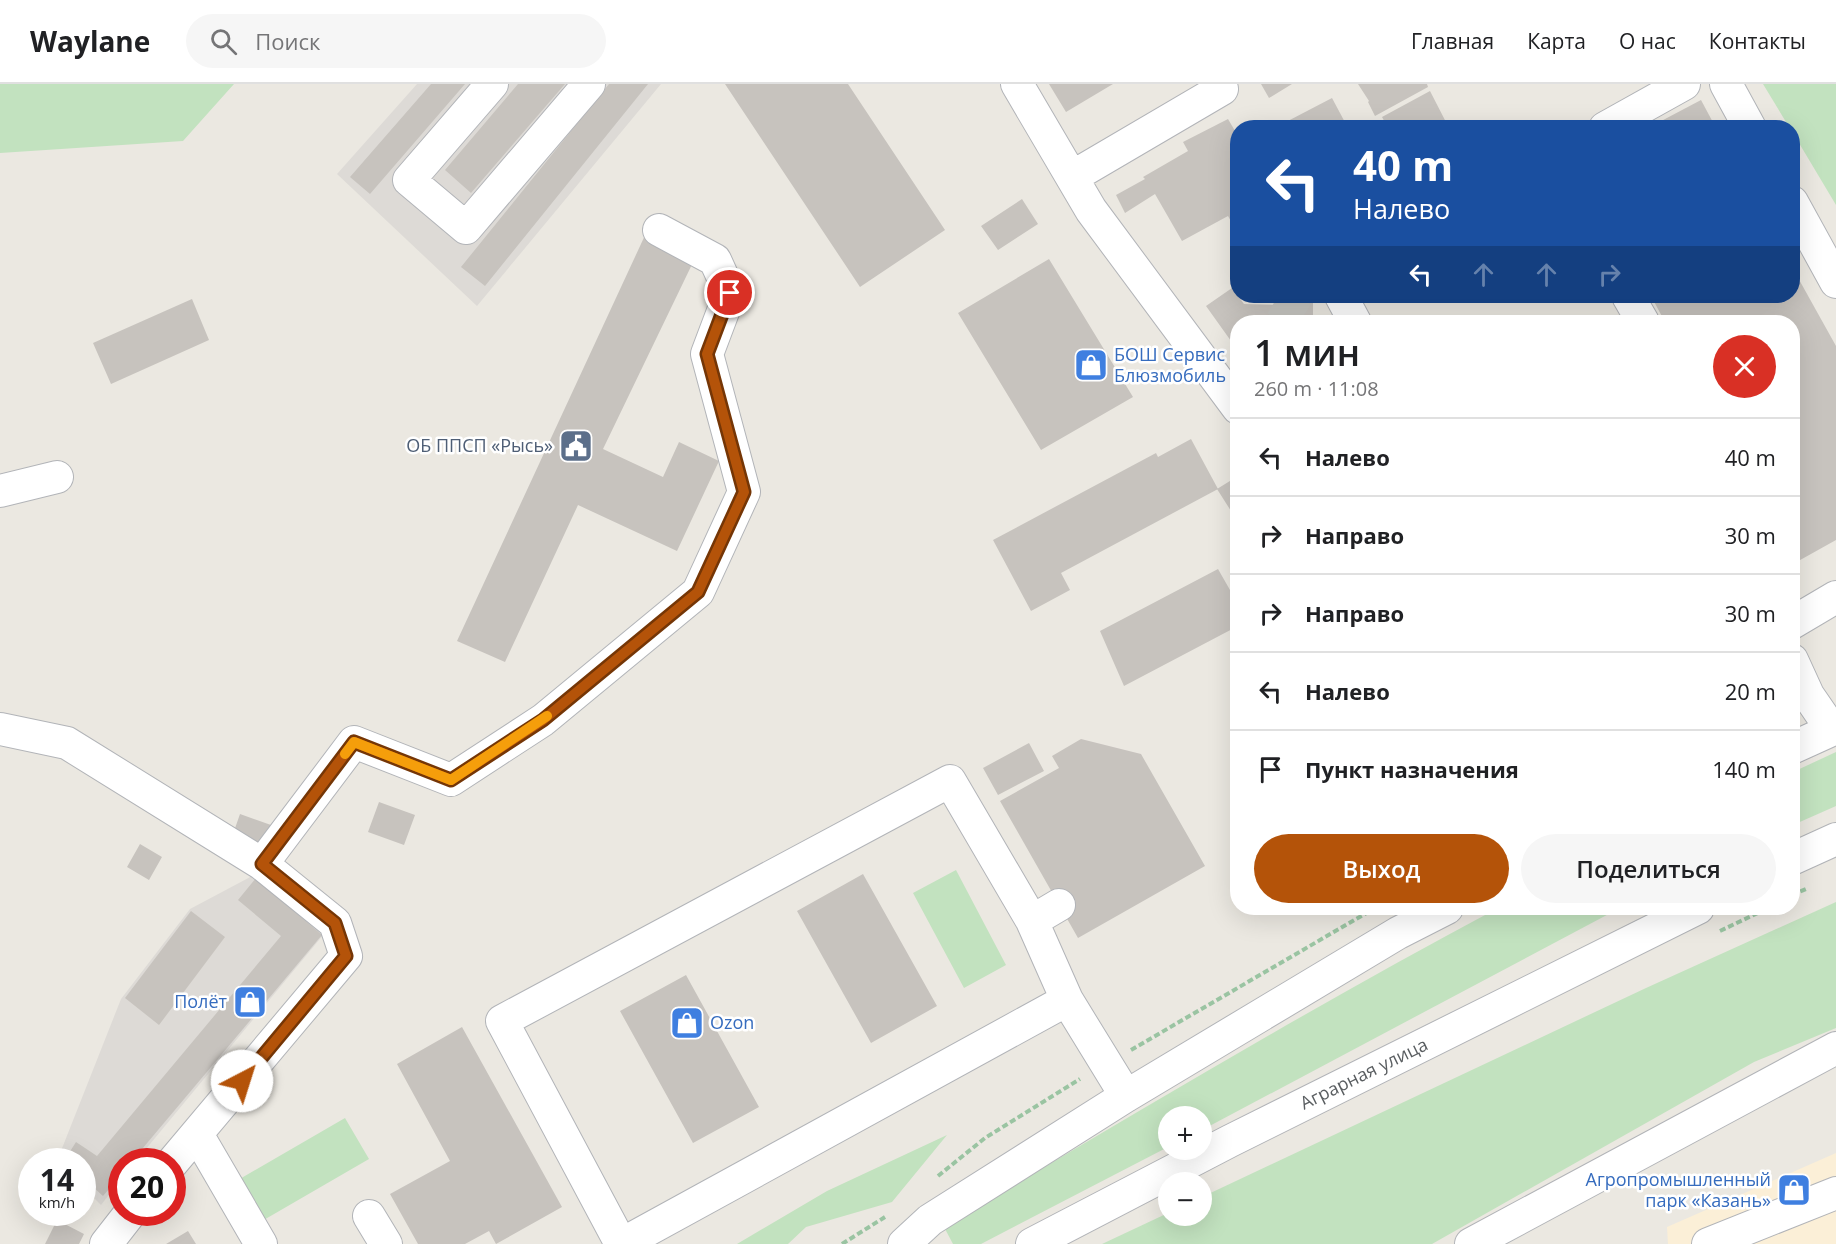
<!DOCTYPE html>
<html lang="ru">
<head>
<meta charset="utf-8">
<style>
  :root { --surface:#fff; --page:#f6f6f6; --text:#202124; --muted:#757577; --line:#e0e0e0; --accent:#b45309 }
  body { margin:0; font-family:"Open Sans",sans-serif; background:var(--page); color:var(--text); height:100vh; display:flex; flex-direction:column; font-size:22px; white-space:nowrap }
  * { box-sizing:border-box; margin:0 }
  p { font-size:20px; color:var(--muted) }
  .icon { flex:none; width:33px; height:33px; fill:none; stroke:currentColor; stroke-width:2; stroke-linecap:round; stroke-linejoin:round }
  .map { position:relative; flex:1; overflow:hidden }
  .sheet { position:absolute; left:1230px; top:231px; width:570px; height:600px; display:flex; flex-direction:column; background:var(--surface); border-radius:24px; box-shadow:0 6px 24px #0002 }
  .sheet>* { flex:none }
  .hud { position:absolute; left:1230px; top:36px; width:570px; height:183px; border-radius:24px; box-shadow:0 6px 24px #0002; background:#1a4fa0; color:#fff; overflow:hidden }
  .controls { position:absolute; left:1158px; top:1022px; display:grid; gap:12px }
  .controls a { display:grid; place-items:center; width:54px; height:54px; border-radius:50%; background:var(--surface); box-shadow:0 6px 24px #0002; font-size:30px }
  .speed { position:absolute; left:18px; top:1064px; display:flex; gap:12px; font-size:30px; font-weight:700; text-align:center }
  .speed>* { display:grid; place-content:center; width:78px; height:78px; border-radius:50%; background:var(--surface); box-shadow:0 6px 24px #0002; line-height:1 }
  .speed small { font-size:15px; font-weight:400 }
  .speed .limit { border:9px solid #d22; background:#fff; color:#111 }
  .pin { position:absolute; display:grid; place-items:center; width:51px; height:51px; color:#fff; margin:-26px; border:3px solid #fff; border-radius:50%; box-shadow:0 2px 6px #0007 }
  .me { position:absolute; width:66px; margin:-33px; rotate:40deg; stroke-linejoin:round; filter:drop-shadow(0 0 4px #0008) }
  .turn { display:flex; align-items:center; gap:21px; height:126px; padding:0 24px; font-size:27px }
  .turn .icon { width:78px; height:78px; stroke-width:2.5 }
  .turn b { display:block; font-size:42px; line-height:51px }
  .lanes { display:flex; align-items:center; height:57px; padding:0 24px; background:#0003; justify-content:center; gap:30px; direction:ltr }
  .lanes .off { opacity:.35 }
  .round { display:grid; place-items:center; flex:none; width:63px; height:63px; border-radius:32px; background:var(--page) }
  .summary { display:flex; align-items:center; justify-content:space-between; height:102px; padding:0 24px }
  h1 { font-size:36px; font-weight:600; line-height:45px }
  .action { display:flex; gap:12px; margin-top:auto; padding:12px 24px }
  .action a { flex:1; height:69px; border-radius:36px; background:var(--accent); color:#fff; font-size:24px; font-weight:600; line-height:69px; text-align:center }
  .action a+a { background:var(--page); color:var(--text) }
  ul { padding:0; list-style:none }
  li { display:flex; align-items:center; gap:18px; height:78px; padding:0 24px; border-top:2px solid var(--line) }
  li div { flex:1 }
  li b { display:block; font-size:22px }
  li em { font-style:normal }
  header { display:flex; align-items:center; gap:36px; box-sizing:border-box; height:84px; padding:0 30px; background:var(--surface); border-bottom:2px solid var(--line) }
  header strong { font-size:28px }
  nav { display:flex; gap:33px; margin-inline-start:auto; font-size:21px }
  .search { width:420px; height:54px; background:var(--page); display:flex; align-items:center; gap:15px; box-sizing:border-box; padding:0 21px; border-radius:33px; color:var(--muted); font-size:22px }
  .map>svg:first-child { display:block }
</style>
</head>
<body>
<header>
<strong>Waylane</strong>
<div class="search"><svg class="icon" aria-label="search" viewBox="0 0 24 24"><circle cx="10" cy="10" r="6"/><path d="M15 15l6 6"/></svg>Поиск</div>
<nav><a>Главная</a><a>Карта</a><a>О нас</a><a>Контакты</a></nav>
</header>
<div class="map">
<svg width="1836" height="1160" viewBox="0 0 1836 1160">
  <rect width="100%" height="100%" fill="#ebe8e1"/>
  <path fill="#fbefd7" d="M1836 1069V1160H1668L1667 1143Z"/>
  <path fill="#dddad6" d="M417 0H661L477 222 337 90Z
    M254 791 324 850 136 1077H122L121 1095 101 1121 83 1103 82 1077H57L121 915 190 825Z"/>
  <path fill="#c2e2bf" d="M0 0H234L183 57 0 69Z
    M1763 0H1836V121L1793 49 1792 44 1789 43Z
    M1836 668V722L1793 741V688Z
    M956 786 1006 881 964 904 913 809Z
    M1836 818V944L1754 978 1432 1160H1102L1168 1129V1131H1202V1113L1646 904Z
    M1498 824H1620L1202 1046V1032H1168V1063L981 1160H953L944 1143C1127 1034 1310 924 1498 824Z
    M345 1034 369 1075 262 1137 238 1096Z
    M947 1051 892 1118 806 1143 788 1160H737L827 1107Z"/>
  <path fill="#c7c3be" d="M431 0H465L370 110 350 93Z
    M518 0H565L471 109 445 86Z
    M609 0H648L485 202 461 183Z
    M725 0H848L945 146 860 203Z
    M1049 0H1113L1066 28Z
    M1261 0H1292L1269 14Z
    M1358 0H1427L1428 3 1375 32 1368 18 1369 17Z
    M1430 7 1449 44H1388L1382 33Z
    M1332 14 1348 44H1286L1284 39Z
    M1701 16 1716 44H1648Z
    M1228 35 1238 52V145L1236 146 1228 132 1182 157 1155 110 1125 129 1116 111 1145 95 1143 93 1188 67 1183 58Z
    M1022 115 1038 140 998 166 981 142Z
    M647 147 697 170 603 365 663 393 679 358 719 377 677 467 578 421 505 578 457 557Z
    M1049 175 1133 313 1041 366 958 229Z
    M1792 183 1836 262V456L1793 480 1792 238H1665L1651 212H1792Z
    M1232 204 1244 220 1280 221V212H1313V238H1238V253L1231 257 1206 222Z
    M192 215 209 256 111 300 93 259Z
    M1191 355 1218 405 1061 489 1070 506 1031 527 993 456 1156 369 1158 373Z
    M1238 392V438L1217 405Z
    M1218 485 1238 520V542L1124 602 1100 547Z
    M1081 655 1141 670 1205 782 1078 854 1000 717 1059 684 1052 672Z
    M1029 659 1044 687 998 711 983 684Z
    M379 718 415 731 404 761 368 748Z
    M240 730 271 741 263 763 232 753Z
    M140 760 162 773 149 796 127 783Z
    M863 790 937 922 871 959 797 827Z
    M256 794 322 851 132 1077H122V1090L103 1112 82 1093V1077H64L76 1058 97 1072 281 852 238 816Z
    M191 827 225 853 159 941 125 914Z
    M686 891 759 1023 693 1059 620 927Z
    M462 943 562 1123 496 1160 489 1147 465 1160H418L390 1110 450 1077 397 980Z
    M57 1136 84 1150 79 1160H45Z
    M188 1147 196 1160H166Z"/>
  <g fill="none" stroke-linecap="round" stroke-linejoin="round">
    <path stroke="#c7c6c1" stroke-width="32" stroke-dasharray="32 16" stroke-linecap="butt" d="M1281 238 1297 212"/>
    <defs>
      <path id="minor" d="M492 0 409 96 466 144 589 0
        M1017 0 1091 126 1238 324
        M1726 0 1750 44
        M1605 44 1684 0
        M1072 93 1222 5 1219 0
        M1792 118 1836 198
        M1341 212 1355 238
        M1628 212 1643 238
        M0 407 57 393
        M1792 539 1836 513
        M1792 576 1808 611 1832 646
        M0 645 67 659 262 780 335 839 346 872 172 1079
        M1792 664 1836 644
        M1792 775 1836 755
        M262 780 354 658 451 696 543 636 698 508 744 408 707 270 730 209 715 176 659 146
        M1032 837 1059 821
        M197 1050 261 1160
        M369 1132 386 1160
        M106 1160 131 1128
        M621 1160 502 937 950 697 1032 837 1067 916 1126 1012
        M622 1160 1067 916
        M904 1160 930 1136 1126 1012 1398 849 1447 824
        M1032 1160 1230 1057 1698 824
        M1471 1160 1836 964
        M1708 1160 1836 1109"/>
    </defs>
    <use href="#minor" stroke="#b2b4b8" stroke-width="34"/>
    <path stroke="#9ac4a2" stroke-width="4" stroke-dasharray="6 3" stroke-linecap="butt" d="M1792 811 1806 805
      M1720 847 1768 824
      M1131 966 1375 824
      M938 1092 985 1054 1080 995
      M842 1160 885 1133"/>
    <use href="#minor" stroke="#fff" stroke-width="32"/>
  </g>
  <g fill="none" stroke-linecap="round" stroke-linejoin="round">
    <defs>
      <path id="route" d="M242 997 346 872 335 839 262 780 354 658 451 696 543 636 698 508 744 408 707 270 730 209"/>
    </defs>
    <use href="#route" stroke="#753606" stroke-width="15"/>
    <use href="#route" stroke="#b45309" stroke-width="10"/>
    <path stroke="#f59e0b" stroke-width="10" d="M345 670 354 658 451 696 547 632"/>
  </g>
  <defs>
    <symbol id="shop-square" viewBox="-11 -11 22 22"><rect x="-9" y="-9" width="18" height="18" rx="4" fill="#3f7fe0" stroke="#fff"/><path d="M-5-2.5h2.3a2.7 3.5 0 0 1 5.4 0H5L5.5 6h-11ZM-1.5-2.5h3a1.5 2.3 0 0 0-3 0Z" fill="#fff"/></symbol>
    <symbol id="civic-square" viewBox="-11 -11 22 22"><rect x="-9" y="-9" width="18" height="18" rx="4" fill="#5c6f8a" stroke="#fff"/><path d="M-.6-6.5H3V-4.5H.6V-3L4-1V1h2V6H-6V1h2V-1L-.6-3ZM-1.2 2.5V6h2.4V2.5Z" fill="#fff"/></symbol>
  </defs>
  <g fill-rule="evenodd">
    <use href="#shop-square" x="1072" y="262" width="38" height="38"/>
    <use href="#civic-square" x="557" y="343" width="38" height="38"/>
    <use href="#shop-square" x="231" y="899" width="38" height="38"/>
    <use href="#shop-square" x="668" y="920" width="38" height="38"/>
    <use href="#shop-square" x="1775" y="1087" width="38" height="38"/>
  </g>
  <g text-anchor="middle" stroke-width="5" stroke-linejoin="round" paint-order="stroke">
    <g font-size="18" fill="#366cbe" stroke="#fff" text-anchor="start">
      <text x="1114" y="277">БОШ Сервис<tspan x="1114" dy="21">Блюзмобиль</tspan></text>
      <text x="227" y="924" text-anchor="end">Полёт</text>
      <text x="710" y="945">Ozon</text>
      <text x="1771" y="1102" text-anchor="end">Агропромышленный<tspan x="1771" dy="21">парк «Казань»</tspan></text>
    </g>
    <g font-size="18" fill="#4e5e75" stroke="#fff" text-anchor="end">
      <text x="553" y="368">ОБ ППСП «Рысь»</text>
    </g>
    <g font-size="18" fill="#5a5e61" stroke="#fff">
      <text transform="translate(1364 990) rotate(-26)" y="6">Аграрная улица</text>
    </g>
  </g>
</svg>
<div class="controls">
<a>+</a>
<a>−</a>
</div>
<div class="speed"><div>14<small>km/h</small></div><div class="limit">20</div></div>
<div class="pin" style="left:730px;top:209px;background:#d93025"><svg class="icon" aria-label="arrive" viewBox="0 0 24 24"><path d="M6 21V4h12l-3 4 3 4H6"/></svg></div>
<svg class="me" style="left:242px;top:997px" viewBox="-20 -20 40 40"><circle r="19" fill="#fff"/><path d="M0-13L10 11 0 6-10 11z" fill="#b45309"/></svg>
<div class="hud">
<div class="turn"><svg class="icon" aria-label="left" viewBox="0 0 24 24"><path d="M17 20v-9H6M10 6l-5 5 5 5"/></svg><div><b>40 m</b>Налево</div></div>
<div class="lanes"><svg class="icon" aria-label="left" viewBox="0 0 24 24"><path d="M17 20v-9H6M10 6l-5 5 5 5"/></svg><svg class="icon off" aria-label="ahead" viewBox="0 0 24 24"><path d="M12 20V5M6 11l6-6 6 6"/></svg><svg class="icon off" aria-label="ahead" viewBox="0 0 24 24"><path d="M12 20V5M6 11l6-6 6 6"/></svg><svg class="icon off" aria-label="right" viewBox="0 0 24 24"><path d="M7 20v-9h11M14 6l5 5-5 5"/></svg></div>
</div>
<section class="sheet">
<div class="summary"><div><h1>1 мин</h1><p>260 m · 11:08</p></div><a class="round" style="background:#d93025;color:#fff"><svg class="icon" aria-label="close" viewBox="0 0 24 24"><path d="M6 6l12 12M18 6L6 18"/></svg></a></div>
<ul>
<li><svg class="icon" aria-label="left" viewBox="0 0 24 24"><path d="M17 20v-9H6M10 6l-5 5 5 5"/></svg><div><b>Налево</b></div><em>40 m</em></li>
<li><svg class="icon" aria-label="right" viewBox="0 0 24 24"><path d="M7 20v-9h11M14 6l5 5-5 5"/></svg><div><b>Направо</b></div><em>30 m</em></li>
<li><svg class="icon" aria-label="right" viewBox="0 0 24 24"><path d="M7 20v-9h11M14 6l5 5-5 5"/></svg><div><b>Направо</b></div><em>30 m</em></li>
<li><svg class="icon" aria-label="left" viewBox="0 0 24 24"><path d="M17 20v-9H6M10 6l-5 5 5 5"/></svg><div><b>Налево</b></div><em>20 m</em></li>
<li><svg class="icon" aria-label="arrive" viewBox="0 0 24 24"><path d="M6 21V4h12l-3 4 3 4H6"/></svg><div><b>Пункт назначения</b></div><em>140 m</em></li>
</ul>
<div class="action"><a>Выход</a><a>Поделиться</a></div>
</section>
</div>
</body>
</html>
